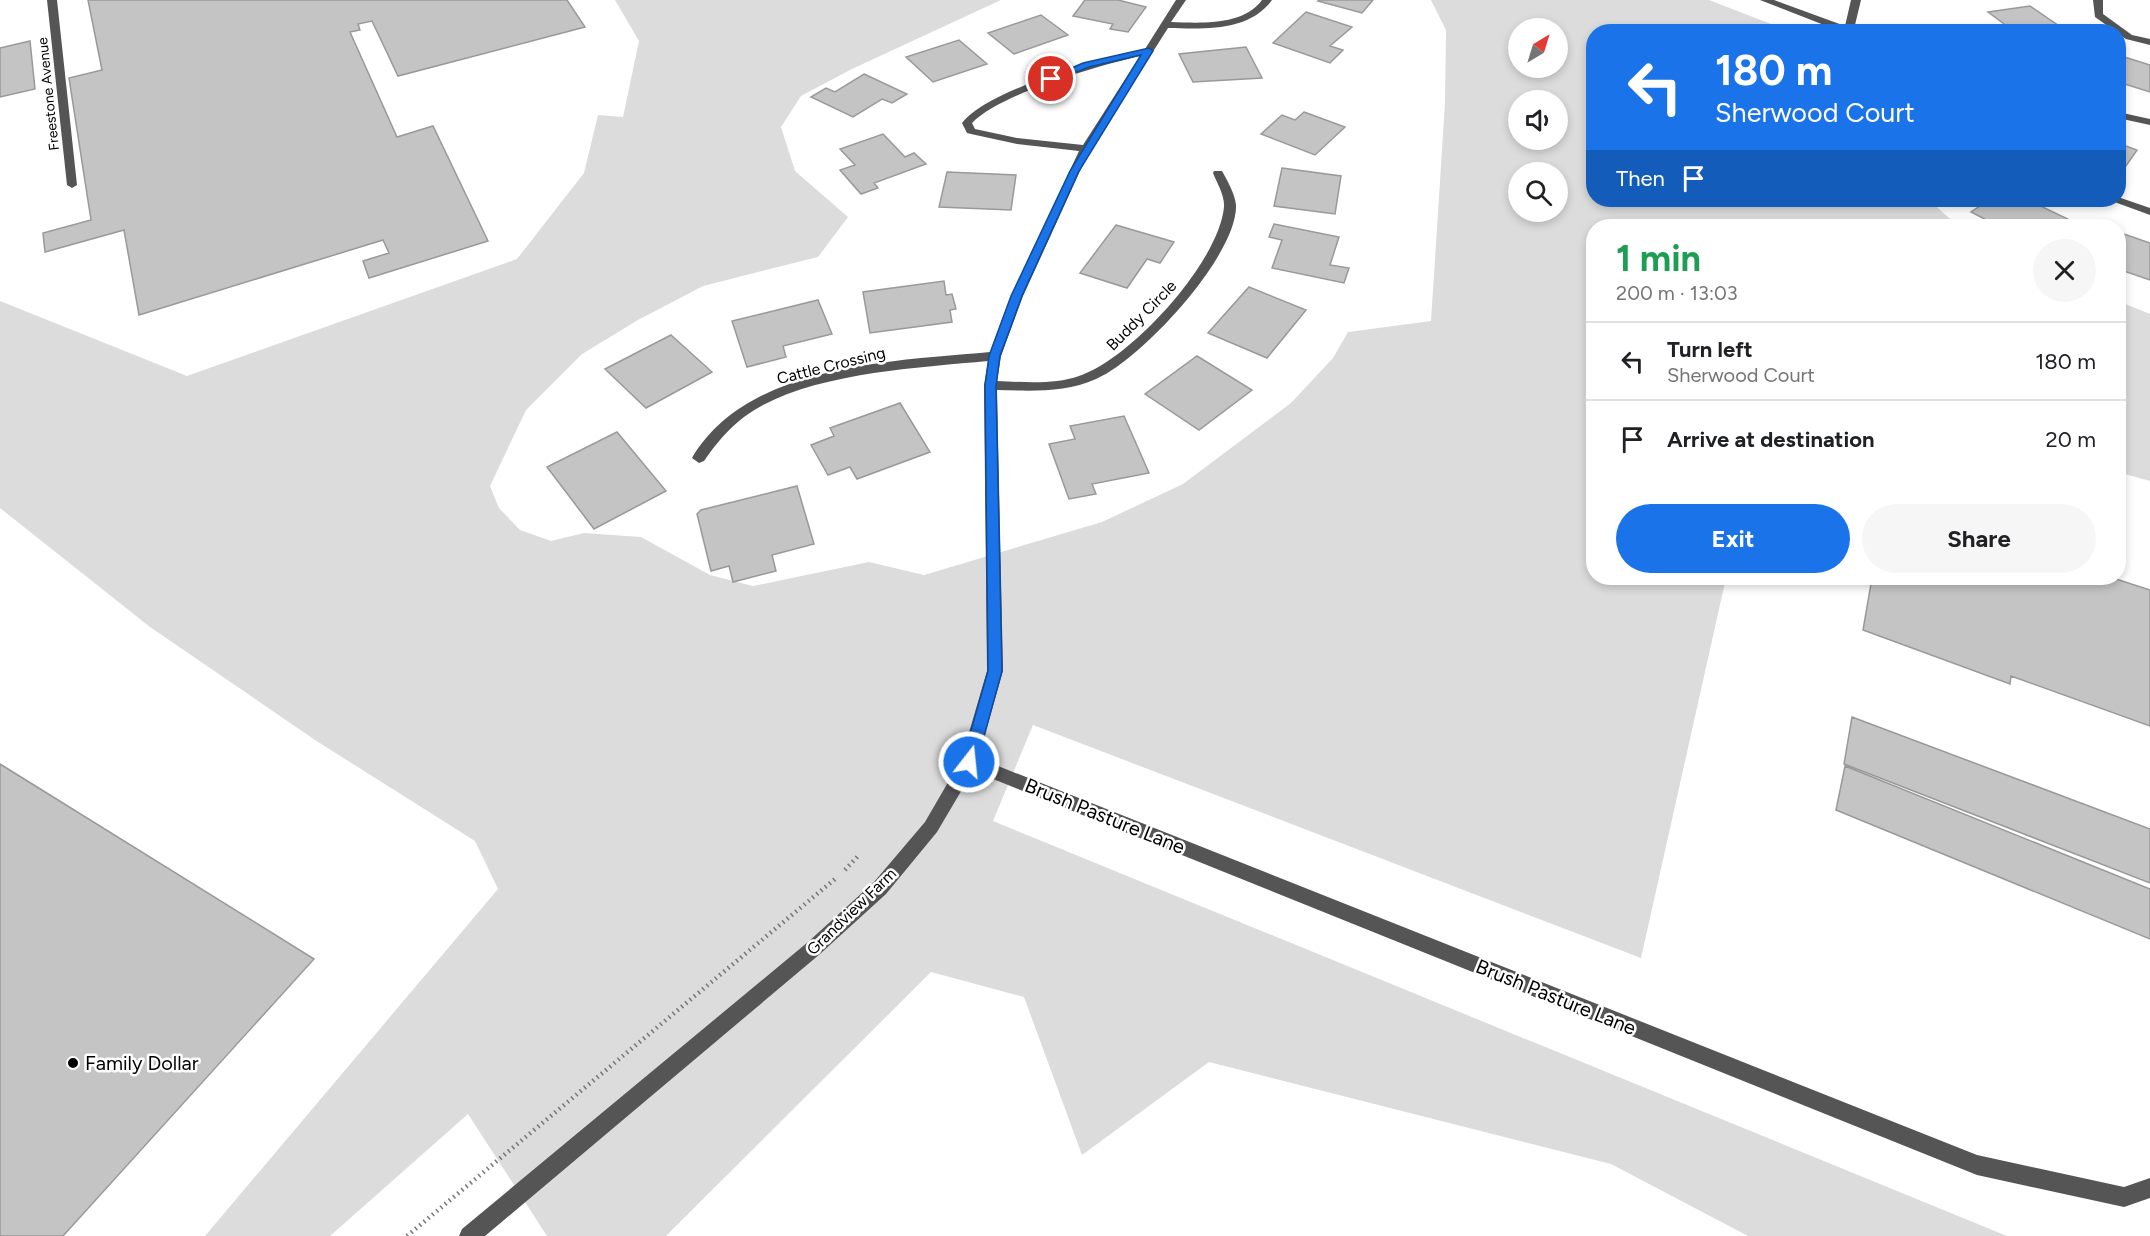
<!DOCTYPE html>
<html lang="en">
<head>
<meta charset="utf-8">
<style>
  :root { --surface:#fff; --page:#f6f6f6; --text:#202124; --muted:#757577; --line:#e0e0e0; --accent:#1a73e8 }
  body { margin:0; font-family:Figtree,sans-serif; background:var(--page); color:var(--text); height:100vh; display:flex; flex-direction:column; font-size:22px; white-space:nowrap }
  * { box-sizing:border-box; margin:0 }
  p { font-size:20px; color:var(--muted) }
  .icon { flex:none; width:33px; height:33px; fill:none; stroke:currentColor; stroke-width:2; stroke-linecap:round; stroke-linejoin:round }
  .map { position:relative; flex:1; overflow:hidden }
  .sheet { position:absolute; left:1586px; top:219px; width:540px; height:366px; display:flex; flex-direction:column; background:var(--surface); border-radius:24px; box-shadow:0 3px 9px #0003 }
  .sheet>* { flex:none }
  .top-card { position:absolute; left:1586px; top:24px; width:540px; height:183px; border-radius:24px; box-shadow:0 3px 9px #0003; background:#1a73e8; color:#fff; overflow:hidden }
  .needle { width:39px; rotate:38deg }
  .buttons { position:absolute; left:1508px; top:18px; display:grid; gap:12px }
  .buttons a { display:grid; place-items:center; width:60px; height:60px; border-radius:50%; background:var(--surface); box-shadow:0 3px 9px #0003; font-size:30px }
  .pin { position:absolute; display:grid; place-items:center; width:51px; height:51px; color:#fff; margin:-26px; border:3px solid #fff; border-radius:50%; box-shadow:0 2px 6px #0007 }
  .me { position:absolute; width:66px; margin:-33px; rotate:16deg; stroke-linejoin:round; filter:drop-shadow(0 0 4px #0008) }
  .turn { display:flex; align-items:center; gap:21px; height:126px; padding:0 30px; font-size:27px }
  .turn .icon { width:78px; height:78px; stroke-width:2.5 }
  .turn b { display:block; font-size:42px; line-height:51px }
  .then { display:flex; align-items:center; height:57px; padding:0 30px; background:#0003; gap:12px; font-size:22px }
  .round { display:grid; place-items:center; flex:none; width:63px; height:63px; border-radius:32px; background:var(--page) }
  .head { display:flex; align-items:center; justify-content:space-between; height:102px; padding:0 30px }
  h1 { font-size:36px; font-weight:700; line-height:45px; color:#1e9e55 }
  .primary-button { display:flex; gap:12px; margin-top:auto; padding:12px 30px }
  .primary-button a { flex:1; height:69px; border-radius:36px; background:var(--accent); color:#fff; font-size:24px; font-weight:700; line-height:69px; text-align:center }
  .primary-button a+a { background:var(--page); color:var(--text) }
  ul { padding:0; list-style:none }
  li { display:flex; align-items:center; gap:18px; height:78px; padding:0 30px; border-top:2px solid var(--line) }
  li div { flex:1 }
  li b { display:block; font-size:22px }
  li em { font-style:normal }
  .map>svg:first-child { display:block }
</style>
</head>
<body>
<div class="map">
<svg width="2150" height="1236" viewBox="0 0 2150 1236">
  <rect width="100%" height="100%" fill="#fff"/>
  <path fill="#dcdcdc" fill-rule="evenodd" d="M615 0H1001L852 69 801 96 781 127 795 171 848 217 818 257 703 286 638 320 582 354 526 410 490 486 499 508 520 530 551 541 584 533 641 537 710 575 753 586 869 562 924 575 1102 522 1183 484 1291 403 1333 358 1348 332 1431 321 1445 103 1446 30 1431 0H1709L1789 31 1593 32V200H1929L1958 226H1593V578H1726L1641 958 1033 725 993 821 2007 1236H1748L1611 1164 1209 1062 1082 1155 1024 997 931 972 666 1236H547L468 1114 330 1236H205L498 889 475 841 315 740 150 627 0 508V301L187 376 517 259 584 173 598 115 623 117 639 41ZM1518 28H1557V68H1518ZM1518 100H1557V140H1518ZM1518 172H1557V212H1518Z
    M2118 301 2150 314V481L2118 472Z"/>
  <path fill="#c4c4c4" stroke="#999" stroke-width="1.5" d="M88 0H567L585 27 398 76 372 21 358 24 360 30 350 32 397 137 433 126 488 241 369 278 363 261 389 253 383 240 139 315 124 230 45 252 43 233 91 220 69 78 102 70Z
    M1085 0H1118L1146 7 1128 32 1110 29 1113 24 1073 16Z
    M1320 0H1373L1362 13 1318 1Z
    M2030 6 2068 32H2015L1988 12Z
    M1306 12 1352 27 1330 46 1343 50 1330 63 1273 43Z
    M1041 15 1068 35 1014 54 988 33Z
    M959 40 987 64 933 82 906 57Z
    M30 41 35 89 0 97V48Z
    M1246 47 1262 78 1193 82 1179 54Z
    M2118 55 2150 65V92L2118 82Z
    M864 74 907 94 892 103 882 99 853 117 811 97 826 88 835 92Z
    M1304 112 1345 127 1315 155 1261 134 1282 115 1295 120Z
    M883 134 905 157 914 153 926 164 874 183 878 188 861 194 840 170 855 165 840 149Z
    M2118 143 2137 150 2119 176H2118Z
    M1282 168 1341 176 1335 214 1274 206Z
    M947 172 1016 175 1011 210 939 207Z
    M1989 200H2032L2030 201 2074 222 2068 226H2016L2003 220 1996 225 1971 212Z
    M1274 224 1339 237 1330 265 1349 268 1344 283 1272 268 1282 240 1269 237Z
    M1116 225 1174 242 1160 263 1147 259 1127 288 1080 273Z
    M2118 232 2150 243V280L2118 269Z
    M944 281 946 295 952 294 956 309 950 310 952 322 870 333 863 292Z
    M1249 287 1306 310 1267 358 1208 333Z
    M818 300 832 334 783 346 786 357 747 367 732 321Z
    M671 335 712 372 646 408 605 369Z
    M1197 356 1252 390 1199 430 1145 394Z
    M900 403 930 452 857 479 850 467 828 475 811 445 834 436 830 428Z
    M1124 416 1149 473 1092 484 1096 494 1069 499 1049 444 1075 439 1070 426Z
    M617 432 666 491 594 529 547 467Z
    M797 486 814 544 772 555 776 571 733 582 729 566 711 571 697 514 701 510Z
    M1872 578H2113L2150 590V726L2011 676 2010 684 1863 630Z
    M1852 717 2150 829V883L1844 764Z
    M0 764 314 959 63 1236H0Z
    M1845 766 2150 889V939L1836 810Z"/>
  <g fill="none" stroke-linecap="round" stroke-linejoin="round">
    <path stroke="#777" stroke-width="4.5" stroke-dasharray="1.5 4" stroke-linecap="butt" d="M845 870 860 854
      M407 1236 835 879"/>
    <path fill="#555" fill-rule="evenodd" d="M47 0H57L77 185 72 188 67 185Z
      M1176 0H1186L1171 22C1201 23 1243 26 1262 0H1272C1249 32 1203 29 1168 28L1091 149 1080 171 1023 296 1001 356 997 381C1023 382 1054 385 1079 376 1131 359 1219 262 1224 207 1225 196 1217 183 1213 173L1214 171H1222C1227 180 1235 194 1236 205 1238 255 1141 360 1096 379 1065 393 1030 391 997 390L1003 671 978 758 1977 1155 2124 1187 2150 1178V1198L2124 1207 1977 1175 973 771 937 832 886 894 820 954 485 1236H459L462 1229 808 942 874 882 925 822 961 760 987 671 984 385 988 361C916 368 803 373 744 417 728 429 715 445 704 461L699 463 692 458C747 364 894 361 990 352L1011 296 1079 151 1017 144 971 134 967 133 962 123C988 89 1102 59 1145 49ZM1140 56 1083 145 1017 138 975 129 972 123C1001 93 1098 66 1140 56Z
      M1760 0H1774L1845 26 1851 0H1861L1854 29 1856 32H1842Z
      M2093 0H2103V14L2132 35 2150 39V45L2126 39 2095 17Z
      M2118 112 2150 119V125L2118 118Z
      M2118 197 2150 208V215L2109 200H2118Z"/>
  </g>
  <path fill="#1a73e8" stroke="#114b97" stroke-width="1.5" d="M1149 48 1153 51 1079 171 1022 296 1000 356 996 386 1002 671 977 762 975 766 969 768 964 766 962 762 988 671 985 386 989 356 1011 296 1070 171 1141 55 1089 67 1054 81 1046 79 1083 63Z"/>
  <circle fill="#000" stroke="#fff" stroke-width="2" cx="73" cy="1063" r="6"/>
  <g text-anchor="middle" stroke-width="5" stroke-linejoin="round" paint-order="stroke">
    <g font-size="14" fill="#000" stroke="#fff">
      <text transform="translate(48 94) rotate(-96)" y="5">Freestone Avenue</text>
    </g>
    <g font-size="16" fill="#000" stroke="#fff">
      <text transform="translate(1141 315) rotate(-45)" y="6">Buddy Circle</text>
      <text transform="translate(831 365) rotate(-14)" y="6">Cattle Crossing</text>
      <text transform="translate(851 911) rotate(-44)" y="6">Grandview Farm</text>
    </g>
    <g font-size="20" fill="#000" stroke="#fff">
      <text transform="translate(1105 816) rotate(22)" y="7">Brush Pasture Lane</text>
      <text transform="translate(1556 997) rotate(22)" y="7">Brush Pasture Lane</text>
    </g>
    <g font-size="20" fill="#000" stroke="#fff" text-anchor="start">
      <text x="85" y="1070">Family Dollar</text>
    </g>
  </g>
</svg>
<div class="buttons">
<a><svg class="needle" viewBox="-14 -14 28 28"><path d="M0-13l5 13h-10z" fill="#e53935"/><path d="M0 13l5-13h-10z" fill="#757577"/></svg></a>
<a><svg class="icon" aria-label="sound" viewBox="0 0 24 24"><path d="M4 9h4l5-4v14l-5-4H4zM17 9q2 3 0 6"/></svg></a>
<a><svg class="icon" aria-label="search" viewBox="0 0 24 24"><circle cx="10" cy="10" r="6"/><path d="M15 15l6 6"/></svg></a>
</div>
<div class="pin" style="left:1051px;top:79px;background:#d93025"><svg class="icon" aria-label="arrive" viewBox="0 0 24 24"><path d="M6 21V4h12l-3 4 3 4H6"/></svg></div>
<svg class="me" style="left:969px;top:762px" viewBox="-20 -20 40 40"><circle r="17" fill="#1a73e8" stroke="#fff" stroke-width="3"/><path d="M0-11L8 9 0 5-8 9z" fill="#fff"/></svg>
<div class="top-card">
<div class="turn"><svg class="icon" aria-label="left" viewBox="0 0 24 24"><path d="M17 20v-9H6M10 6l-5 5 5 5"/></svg><div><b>180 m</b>Sherwood Court</div></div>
<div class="then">Then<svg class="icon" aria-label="arrive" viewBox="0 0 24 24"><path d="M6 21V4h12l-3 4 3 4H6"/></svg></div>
</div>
<section class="sheet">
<div class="head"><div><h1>1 min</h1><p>200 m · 13:03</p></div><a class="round"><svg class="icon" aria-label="close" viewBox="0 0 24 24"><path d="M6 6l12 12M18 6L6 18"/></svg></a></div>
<ul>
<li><svg class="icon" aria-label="left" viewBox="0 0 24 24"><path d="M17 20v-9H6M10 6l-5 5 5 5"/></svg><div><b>Turn left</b><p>Sherwood Court</p></div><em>180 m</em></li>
<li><svg class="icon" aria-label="arrive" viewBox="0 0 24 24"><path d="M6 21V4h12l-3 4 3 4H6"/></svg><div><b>Arrive at destination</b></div><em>20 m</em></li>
</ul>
<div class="primary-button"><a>Exit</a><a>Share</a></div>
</section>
</div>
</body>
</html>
